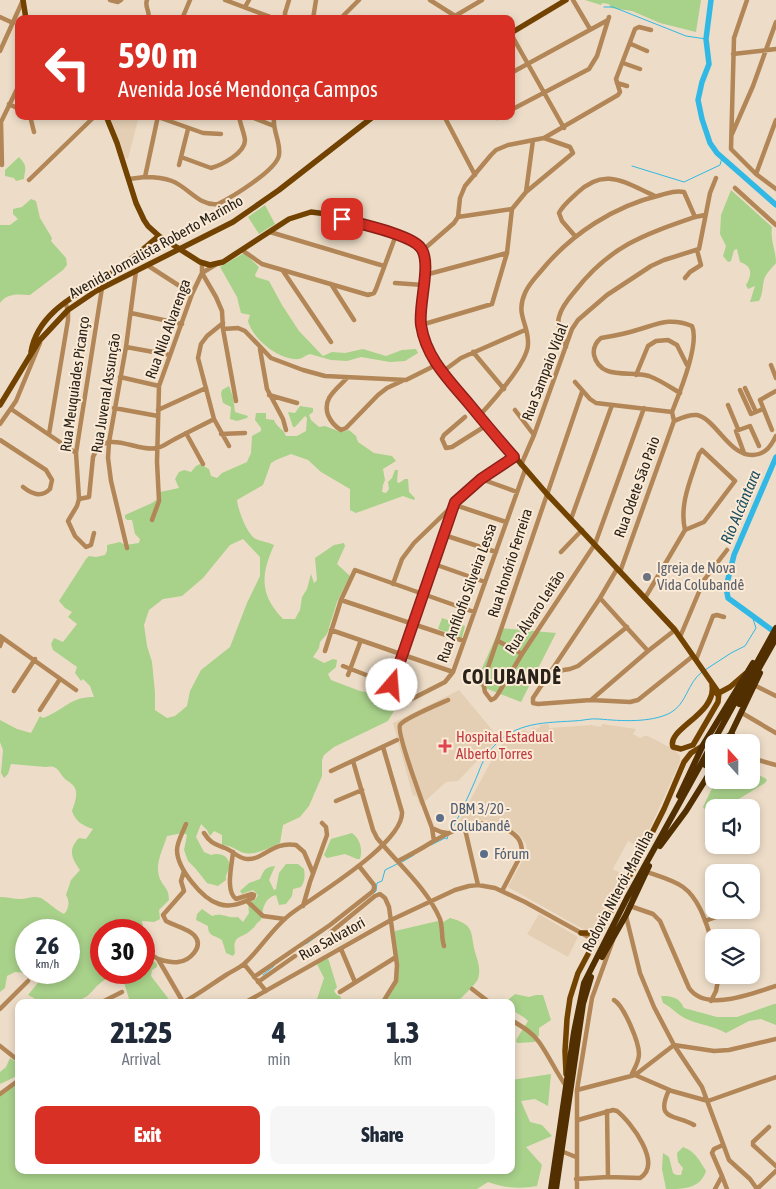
<!DOCTYPE html>
<html lang="en">
<head>
<meta charset="utf-8">
<style>
  :root { --surface:#fff; --page:#f6f6f7; --text:#1f2937; --muted:#747a83; --accent:#d93025 }
  body { margin:0; font-family:"Asap Condensed",sans-serif; background:var(--page); color:var(--text); height:100vh; display:flex; flex-direction:column; font-size:19px; white-space:nowrap }
  * { box-sizing:border-box; margin:0 }
  p { font-size:16px; color:var(--muted) }
  .icon { flex:none; width:28px; height:28px; fill:none; stroke:currentColor; stroke-width:2; stroke-linecap:round; stroke-linejoin:round }
  .map { position:relative; flex:1; overflow:hidden }
  .sheet { position:absolute; left:15px; top:999px; width:500px; height:175px; display:flex; flex-direction:column; background:var(--surface); border-radius:10px; box-shadow:0 2px 8px #0003 }
  .sheet>* { flex:none }
  .hud { position:absolute; left:15px; top:15px; width:500px; height:105px; border-radius:10px; box-shadow:0 2px 8px #0003; background:#d93025; color:#fff; overflow:hidden }
  .needle { width:32px; rotate:339deg }
  .tools { position:absolute; left:705px; top:734px; display:grid; gap:10px }
  .tools a { display:grid; place-items:center; width:55px; height:55px; border-radius:10px; background:var(--surface); box-shadow:0 2px 8px #0003; font-size:25px }
  .speed { position:absolute; left:15px; top:919px; display:flex; gap:10px; font-size:25px; font-weight:700; text-align:center }
  .speed>* { display:grid; place-content:center; width:65px; height:65px; border-radius:50%; background:var(--surface); box-shadow:0 2px 8px #0003; line-height:1 }
  .speed small { font-size:12px; font-weight:400 }
  .speed .limit { border:8px solid #d22; background:#fff; color:#111 }
  .pin { position:absolute; display:grid; place-items:center; width:42px; height:42px; color:#fff; margin:-21px; border-radius:10px; box-shadow:0 2px 8px #0006 }
  .me { position:absolute; width:55px; margin:-28px; rotate:18deg; stroke-linejoin:round; filter:drop-shadow(0 0 4px #0008) }
  .turn { display:flex; align-items:center; gap:18px; height:105px; padding:0 20px; font-size:22px }
  .turn .icon { width:65px; height:65px; stroke-width:2.5 }
  .turn b { display:block; font-size:35px; line-height:42px }
  .eta { display:flex; justify-content:space-evenly; align-items:center; height:85px; text-align:center }
  .eta b { font-size:30px; font-weight:800; line-height:35px }
  .action { display:flex; gap:10px; margin-top:auto; padding:10px 20px }
  .action a { flex:1; height:58px; border-radius:10px; background:var(--accent); color:#fff; font-size:20px; font-weight:800; line-height:58px; text-align:center }
  .action a+a { background:var(--page); color:var(--text) }
  .map>svg:first-child { display:block }
</style>
</head>
<body>
<div class="map">
<svg width="776" height="1189" viewBox="0 0 776 1189">
  <rect width="100%" height="100%" fill="#edddc8"/>
  <path fill="#e4cfb4" d="M109 116H139L128 159 124 157Z
    M459 690 499 738 458 781 446 782 420 806 416 795 413 796 393 723Z
    M549 724V728L591 725 601 727 602 724 636 729 633 734 640 738 644 736H648L675 750 680 756V762L641 848 628 841 613 869 626 876 609 909 595 930 588 932 508 887 527 852 526 844 518 833 501 824 487 820 467 821 457 825 497 750 507 740 524 730 529 732 533 727 536 729 540 727V725Z
    M539 914 578 937 568 957 527 934Z"/>
  <path fill="#a8d18a" fill-rule="evenodd" d="M585 0H701L696 32 660 23 632 11 611 8 609 4 602 3 601 5Z
    M19 157C28 167 25 167 24 179L16 181 14 178 5 176V170Z
    M731 190 772 227C770 241 776 250 776 263 771 269 766 273 764 280 762 288 763 293 759 301L750 302 755 286 748 289 746 285C752 275 753 266 740 262L737 249 734 250 731 261 728 262 723 256 726 246 720 234 721 215Z
    M31 199 36 201 40 218 52 238 51 241 66 258 67 265 63 270 30 295C18 294 7 293 0 303V225H10L18 219 13 214V209L22 207Z
    M265 205 275 224 259 234 248 217Z
    M244 253 259 267 255 275 256 277 269 281 282 305 299 331 321 354 323 356 332 352 345 353 363 349 386 356 402 350 416 349 418 353 405 361 390 362 361 357 347 361 331 360 310 354C306 355 303 358 299 359 280 361 253 340 248 321L250 315 241 313 237 297 220 267Z
    M229 386 233 397 235 412 248 416 247 418 237 421 230 419 231 407 223 403 221 394 222 390Z
    M300 406 313 408V412L309 415 311 420 319 427 325 426 341 432 349 430 356 436 358 442 374 453 392 456 396 461 383 469 385 480 383 485 382 492 386 493 389 489 388 482 392 478 395 470H398L397 482 399 483 405 479H408L409 492 415 498 414 500 403 496 356 513 350 510V489L321 472 308 460 291 454 276 460 271 463 263 485 237 500C238 510 246 531 254 538 259 541 268 542 274 545 261 575 259 594 283 619H295L300 610 302 597 307 589 311 574 314 583 317 580 315 558 334 545 344 543 345 546 337 564 350 576 337 602 327 634 320 642 319 648 313 657 324 663 333 659 337 660 336 667 328 674 331 680 360 691 378 694 379 691 388 693 390 701 398 704 388 721 334 747 324 755 322 760V776L309 806 300 817 283 825 280 843C268 848 254 857 241 852 235 849 230 845 222 845V835L214 831 210 836 207 830 201 824 196 837 204 852 211 855C220 852 231 856 229 868 228 873 225 875 226 880L218 886 207 883 195 868 188 861 184 850 187 835 183 833 167 836C163 850 154 864 160 879 164 888 169 888 169 900L159 910 160 919 154 922 142 921 147 945 144 949V930H101V972L111 973C107 979 102 981 97 986 92 991 89 996 82 999 69 1005 51 1002 36 1002L34 998 28 995 41 979 42 973 69 972V930H26L27 973 15 972 7 976 5 988 0 992V897C7 897 14 899 20 899 28 899 37 894 44 900 51 905 55 909 64 914 69 909 70 901 66 895L71 880 80 870C71 858 68 849 79 838L86 839 93 829C83 826 75 821 72 811 74 805 77 798 76 791 75 785 69 782 65 779 59 773 58 764 46 767L11 764 8 774 4 778 1 773 3 750 0 742V720L17 729 31 733 40 716 43 718C62 711 72 696 94 697L90 686 83 679 81 681 75 673 77 667 53 650 51 644 54 638 63 642 77 624 68 617 72 612 65 608 59 601 86 559 89 556 96 557 105 555 107 551V545L120 542 125 545 139 543 140 539 135 534 132 520H127L125 518V515L152 503 159 498 160 492 179 488 175 479 179 472 184 470 191 472 196 466 200 464 209 469 211 476 217 478 222 473 247 462 251 453 252 436 261 431V428L255 420 256 413H266V419L274 420C276 427 283 428 286 436H297L306 431 307 418 305 416 295 427H293L288 412 295 413ZM243 539 260 557V576L247 603 230 647 201 670 190 691 187 706 175 716 167 718 155 710V693L152 662 147 646 144 625 149 610 163 599 182 596 203 578 230 545Z
    M442 618 465 626 462 638 438 629Z
    M500 628 556 633 521 702 475 684Z
    M751 772 765 778 767 780 765 783 726 807 714 808V815L710 817 703 807 716 780H751Z
    M352 833C360 839 363 849 360 859H357L345 854 327 858 324 855 331 839Z
    M286 864H298L304 869C305 876 305 881 301 887L293 889 292 896 286 904 279 905 276 895C264 898 263 909 261 920 256 923 256 926 252 929 242 940 232 933 235 953L233 956 226 953 222 940C214 935 208 936 208 926L196 920 197 914 202 909 212 916C223 912 227 919 238 917L243 922 249 913 248 903 255 900 258 895 253 890 242 894 240 891 249 883 260 879C264 870 265 867 275 866L269 880 274 890 276 889 279 873Z
    M450 918C475 925 470 931 475 952 478 962 481 968 478 979 475 985 462 997 457 1002H386L396 984 399 970 395 946V931L438 921 440 924Z
    M144 958 153 960 157 964V967L152 970 151 976 171 1002H130L121 973 144 972Z
    M328 958 337 987 334 991 337 995 340 996 343 1002H316L324 978 317 964Z
    M515 994 529 997 536 995H543L551 1020 539 1028V1035L535 1042 517 1043 516 1040 528 1021C521 1013 511 1014 511 1002H509V999Z
    M661 996C672 996 679 997 684 1008L717 1017H737L774 1004H776V1025L761 1019 749 1021 726 1033C714 1026 701 1025 689 1020 678 1016 673 1008 663 1003Z
    M10 1058 19 1064V1075L0 1084V1072L6 1067Z
    M551 1074 548 1106 535 1099 521 1101 530 1122 542 1125 552 1136 526 1147 542 1165 537 1186C521 1189 503 1188 488 1182L477 1189H0V1095L19 1082V1170H511V1080Z
    M683 1147C696 1152 699 1160 706 1171 700 1189 684 1189 666 1189L662 1169 663 1153 669 1157 673 1173 676 1175H681L683 1168 678 1162 677 1153Z"/>
  <g fill="none" stroke-linecap="round" stroke-linejoin="round">
    <path stroke="#31b8e4" stroke-width="1" d="M604 7H613L686 36 706 39
      M632 166 684 182 720 165 722 158
      M705 670 731 653 745 646 756 628 752 616
      M452 829C461 813 468 797 475 781 479 772 482 761 488 753 511 723 538 723 573 721 582 721 590 718 599 719 621 721 650 723 670 713 687 704 687 683 702 672
      M431 845 445 838 447 839 448 836
      M402 862 414 855
      M374 893 376 891 377 883 382 881 385 870 397 864
      M306 944 339 920
      M263 975 274 966"/>
    <path stroke="#31b8e4" stroke-width="5.5" d="M711 0 706 39 709 64 702 82 698 100 702 119 710 143 717 153 776 205
      M776 457 734 555 726 587 728 598 776 633"/>
    <path stroke="#b28656" stroke-width="4.5" d="M110 0 118 2 121 0
      M147 0C144 7 151 12 148 19
      M225 0 276 19
      M430 0 460 19
      M573 0 590 29
      M747 0 734 38 731 149 756 174 776 189
      M245 7 249 0
      M455 16 482 0
      M0 17 13 23
      M182 19 190 0
      M285 19V13L289 0
      M313 19 316 0
      M340 19 359 0
      M511 34 564 128
      M631 44 647 51
      M0 51 23 0
      M733 54 776 49
      M623 63 640 69
      M511 73 608 20
      M617 83 627 86
      M9 104 19 109
      M511 110 589 69 597 56 609 17
      M30 116 34 132
      M249 116 274 126
      M444 116 475 175
      M158 117 203 133 221 134
      M497 118 500 116
      M732 134 753 86 776 22
      M181 157 211 168C222 165 245 153 245 140 244 132 240 124 239 116
      M2 165 1 122 19 85
      M179 165 188 129
      M756 174 776 120
      M145 177C154 177 164 178 172 181 188 187 200 207 218 204 232 197 277 170 279 155 281 142 272 130 274 116
      M129 179 145 177 158 116
      M29 180 95 116
      M735 188 776 225
      M526 192 573 153 570 147 544 138
      M458 217 512 209
      M270 232 384 266
      M575 236 562 221 559 213C563 205 571 199 577 193 605 166 625 183 655 196
      M242 250 262 264 368 295 374 293 376 289 396 235
      M423 250 454 223 458 217 460 198 465 186 491 155 496 150 508 145 544 138 618 95 620 92 616 79 635 29 639 27 651 30
      M147 265 192 294
      M215 265 202 273 216 297 222 311 223 329 236 401
      M283 271 331 342
      M425 275 507 253
      M685 278 690 272 701 265 697 250
      M395 283 423 285
      M331 284 354 320
      M131 313 182 324
      M223 323 207 336 201 344 198 358 214 419 229 446
      M421 325 492 304 507 253 512 209 526 192 533 140
      M223 329 238 328 245 331 271 358 303 370 325 376 406 380 436 365
      M126 347 170 355
      M566 347C563 339 556 326 559 317 561 308 569 298 575 291 610 246 643 235 695 217L705 215
      M260 349 267 389 283 419 286 430
      M473 352 504 389
      M771 365 776 378
      M442 372 461 358 525 330
      M636 375 648 346 656 341 668 340 677 345 687 365
      M120 377 159 386
      M347 378C337 389 322 398 328 415 331 422 334 426 341 430L346 428 378 395 387 388 402 381
      M575 382 590 399 596 403 672 412
      M745 388 756 412
      M740 390 751 414 763 409
      M582 392 483 682 485 692 491 700 495 698 498 694 522 654 595 544 644 408
      M269 395 297 403
      M728 405 738 429
      M114 408 158 416
      M11 409 76 453
      M158 410 206 388
      M515 410 534 435
      M672 412C679 394 700 344 692 326 670 317 658 324 637 330 625 334 613 336 601 338 596 342 593 348 594 355 600 381 631 370 649 376 660 380 670 387 680 393
      M479 416C491 403 528 362 528 344 529 324 515 315 525 293 529 284 535 278 541 271 571 234 614 206 661 195 669 193 675 190 684 192L695 217
      M465 417 444 435 442 439 446 448 452 447 487 425
      M674 421C681 418 689 414 697 415 716 419 729 456 753 455 766 454 771 446 776 436
      M0 424 16 401 40 343
      M772 430 760 400 776 391
      M186 433 203 464
      M49 434 68 320V310L65 302
      M221 434 245 433
      M0 440 46 470 52 480 50 489C41 498 32 494 23 487
      M702 450 735 481 704 522 685 530C679 504 691 479 699 454Z
      M744 453 736 431 750 426 759 446
      M521 465 534 435 572 329 578 320 607 295 651 266 664 260 699 249 710 193 716 178
      M481 479 517 492
      M79 499 89 497 93 457C105 426 136 453 157 448 163 447 169 442 175 439 188 432 201 426 214 419
      M455 501 414 625 394 678 392 685 401 701 404 703 445 682 453 672 525 470
      M455 505 506 522
      M571 519 612 405
      M152 520 159 501 157 462 159 386 192 294 202 273V263
      M94 533 91 545 86 547 75 536 68 521 77 506 79 499 76 453 102 288
      M444 535 496 552
      M127 548 111 481 108 458 109 442 126 347 136 271
      M561 552 582 530
      M434 564 485 582
      M617 569 600 598 533 698V703L538 704 591 700 630 702 638 700 693 656
      M620 572 674 421 672 412
      M393 584 402 559 414 543 473 486 514 457
      M600 598 648 651
      M645 598 685 530
      M341 600 464 641
      M331 630 453 672
      M0 636 76 690
      M680 637 704 580 727 550
      M498 641 522 654
      M0 646 3 638
      M325 651 341 600 355 570 474 612
      M696 660 713 616 717 615 724 617
      M343 666 392 685
      M551 672 570 669 578 666 627 627
      M348 675 361 640
      M756 686 776 696
      M14 691 35 659
      M591 700 648 651 675 630
      M40 710 60 679
      M742 713 776 733
      M751 758 776 765
      M353 761 373 830 377 838C398 864 427 888 440 919 443 928 441 937 444 946
      M331 771 397 740
      M336 801 362 790
      M186 824C183 832 177 842 177 850 177 868 202 899 219 904 231 908 242 903 253 898L254 895
      M464 825 478 885
      M432 828 441 832 447 833
      M204 833C210 843 215 844 225 848 233 851 239 859 247 859 264 860 272 841 296 845L304 852 313 873
      M434 841 432 828C427 815 396 733 400 725 403 719 439 704 448 700
      M233 852C232 865 225 891 236 899L252 894 254 895
      M398 861C410 855 421 849 432 842 456 829 479 815 506 829 517 835 522 840 522 853L502 891
      M647 872C658 876 673 880 683 887 701 900 707 927 714 947
      M247 901 263 916 285 919
      M303 906 310 882 327 835 326 827 322 823
      M630 906 653 914 660 921 689 988C706 1013 753 993 776 986
      M626 916 640 973 654 1007 674 1045 702 1087 729 1160 750 1179 757 1189
      M705 921 733 911
      M331 932 375 896 380 894 385 898 389 907 397 965 396 981 383 1002
      M341 949 355 982
      M149 953 158 959 183 1002
      M158 959C165 961 171 963 178 962 189 961 205 947 194 935 187 928 175 926 166 921L163 915 184 891 181 881 184 871
      M244 964 266 991
      M254 977 330 925 372 892 374 889V885L359 866
      M258 982 295 956
      M472 989 489 1002
      M340 992 396 957
      M614 1000C624 1006 639 1042 639 1054 639 1062 634 1069 631 1076
      M711 1001 716 991 719 975
      M102 1002 122 992
      M184 1002C199 994 212 984 226 975 232 971 240 968 245 963 262 947 274 926 292 913 316 895 404 843 402 812L383 747
      M246 1002 391 920 455 890 469 886 478 885 495 888 525 902 594 940
      M0 1009 28 981
      M511 1020C521 1026 532 1032 539 1042 549 1056 556 1072 566 1086
      M0 1046 19 1061
      M635 1075 672 1091 708 1101
      M577 1090 635 1075 674 1045 714 1051 729 1050 776 1039
      M669 1090C654 1122 677 1114 694 1125
      M0 1094 19 1080
      M708 1101 776 1077
      M607 1111 608 1177
      M769 1127 753 1142V1145L776 1166
      M561 1151 576 1157
      M722 1176 727 1189
      M576 1179 608 1177 640 1178C663 1164 631 1122 617 1111L613 1110 578 1120
      M577 1189V1090L592 998 613 940
      M715 1189 722 1176 712 1153 714 1149 723 1145
      M757 1189 776 1171"/>
    <path stroke="#714200" stroke-width="5.5" d="M23 0 26 19
      M511 33 566 0
      M106 116 117 143 136 203 144 220 148 226 159 236 200 262 210 265 223 262 289 219 311 212 327 214 410 239 422 248 424 254 426 269 421 304V325L426 345 436 365 547 494 675 630 719 693 718 702 693 745 681 749 673 747C666 729 717 714 712 685
      M31 352C38 311 79 294 110 274 128 263 143 249 159 236
      M0 405 39 341 68 310 96 291 233 222 279 190 374 116
      M717 694 730 687 745 674
      M581 933H591L600 930
      M566 1074 565 1051 567 1019 570 998 578 973 644 849 664 809 684 762 691 753 704 745"/>
    <path stroke="#512f01" stroke-width="6" d="M739 704 776 638
      M717 738 723 739 732 734
      M727 742 760 673
      M705 765 714 749
      M679 796 703 745 753 663
      M660 846 686 811 714 766
      M602 957 626 915 649 866
      M551 1189 574 1032 584 983 627 898 776 628
      M556 1189 583 1004 591 977"/>
  </g>
  <g fill="none" stroke-linecap="round" stroke-linejoin="round">
    <defs>
      <path id="route" d="M342 219C360 224 409 234 420 247 433 261 418 304 421 325 426 358 449 380 470 405 484 422 499 440 514 457L481 479 455 502 392 685"/>
    </defs>
    <use href="#route" stroke="#8d1f18" stroke-width="12"/>
    <use href="#route" stroke="#d93025" stroke-width="9"/>
  </g>
  <circle fill="#6b7280" stroke="#fbead5" stroke-width="2" cx="647" cy="577" r="5"/>
  <path fill="#e0444e" stroke="#fbead5" stroke-width="2" d="M442.5 738.5h5v5h5v5h-5v5h-5v-5h-5v-5h5z"/>
  <g fill="#5c6f8a" stroke="#fbead5" stroke-width="2">
    <circle cx="440" cy="818" r="5"/>
    <circle cx="484" cy="854" r="5"/>
  </g>
  <g text-anchor="middle" stroke-width="4" stroke-linejoin="round" paint-order="stroke">
    <g font-size="15" fill="#28221a" stroke="#fbead5">
      <text transform="translate(156 247) rotate(-29)" y="5">Avenida Jornalista Roberto Marinho</text>
      <text transform="translate(168 329) rotate(-70)" y="5">Rua Nilo Alvarenga</text>
      <text transform="translate(545 372) rotate(-69)" y="5">Rua Sampaio Vidal</text>
      <text transform="translate(75 384) rotate(-82)" y="5">Rua Meuquiades Picanço</text>
      <text transform="translate(106 393) rotate(-81)" y="5">Rua Juvenal Assunção</text>
      <text transform="translate(637 487) rotate(-70)" y="5">Rua Odete São Paio</text>
      <text transform="translate(510 563) rotate(-72)" y="5">Rua Honório Ferreira</text>
      <text transform="translate(467 593) rotate(-70)" y="5">Rua Anfilofio Silveira Lessa</text>
      <text transform="translate(535 612) rotate(-57)" y="5">Rua Álvaro Leitão</text>
      <text transform="translate(618 891) rotate(-62)" y="5">Rodovia Niterói-Manilha</text>
      <text transform="translate(332 939) rotate(-29)" y="5">Rua Salvatori</text>
    </g>
    <g font-size="15" fill="#5b616d" stroke="#fbead5" text-anchor="start">
      <text x="657" y="573">Igreja de Nova<tspan x="657" dy="17">Vida Colubandê</tspan></text>
    </g>
    <g font-size="15" fill="#be3a42" stroke="#fbead5" text-anchor="start">
      <text x="456" y="742">Hospital Estadual<tspan x="456" dy="17">Alberto Torres</tspan></text>
    </g>
    <g font-size="15" fill="#4e5e75" stroke="#fbead5" text-anchor="start">
      <text x="450" y="814">DBM 3/20 -<tspan x="450" dy="17">Colubandê</tspan></text>
      <text x="494" y="859">Fórum</text>
    </g>
    <g font-size="16" font-style="italic" fill="#1a4e61" stroke="#fbead5">
      <text transform="translate(740 507) rotate(-67)" y="6">Rio Alcântara</text>
    </g>
    <g font-size="20" font-weight="bold" letter-spacing="1" fill="#28221a" stroke="#fbead5">
      <text x="512" y="684">COLUBANDÊ</text>
    </g>
  </g>
</svg>
<div class="tools">
<a><svg class="needle" viewBox="-14 -14 28 28"><path d="M0-13l5 13h-10z" fill="#e53935"/><path d="M0 13l5-13h-10z" fill="#747a83"/></svg></a>
<a><svg class="icon" aria-label="sound" viewBox="0 0 24 24"><path d="M4 9h4l5-4v14l-5-4H4zM17 9q2 3 0 6"/></svg></a>
<a><svg class="icon" aria-label="search" viewBox="0 0 24 24"><circle cx="10" cy="10" r="6"/><path d="M15 15l6 6"/></svg></a>
<a><svg class="icon" aria-label="layers" viewBox="0 0 24 24"><path d="M12 4l9 5-9 5-9-5zM3 14l9 5 9-5"/></svg></a>
</div>
<div class="speed"><div>26<small>km/h</small></div><div class="limit">30</div></div>
<div class="pin" style="left:342px;top:219px;background:#d93025"><svg class="icon" aria-label="arrive" viewBox="0 0 24 24"><path d="M6 21V4h12l-3 4 3 4H6"/></svg></div>
<svg class="me" style="left:392px;top:685px" viewBox="-20 -20 40 40"><circle r="19" fill="#fff"/><path d="M0-13L10 11 0 6-10 11z" fill="#d93025"/></svg>
<div class="hud">
<div class="turn"><svg class="icon" aria-label="left" viewBox="0 0 24 24"><path d="M17 20v-9H6M10 6l-5 5 5 5"/></svg><div><b>590 m</b>Avenida José Mendonça Campos</div></div>
</div>
<section class="sheet">
<div class="eta">
<div><b>21:25</b><p>Arrival</p></div>
<div><b>4</b><p>min</p></div>
<div><b>1.3</b><p>km</p></div>
</div>
<div class="action"><a>Exit</a><a>Share</a></div>
</section>
</div>
</body>
</html>
